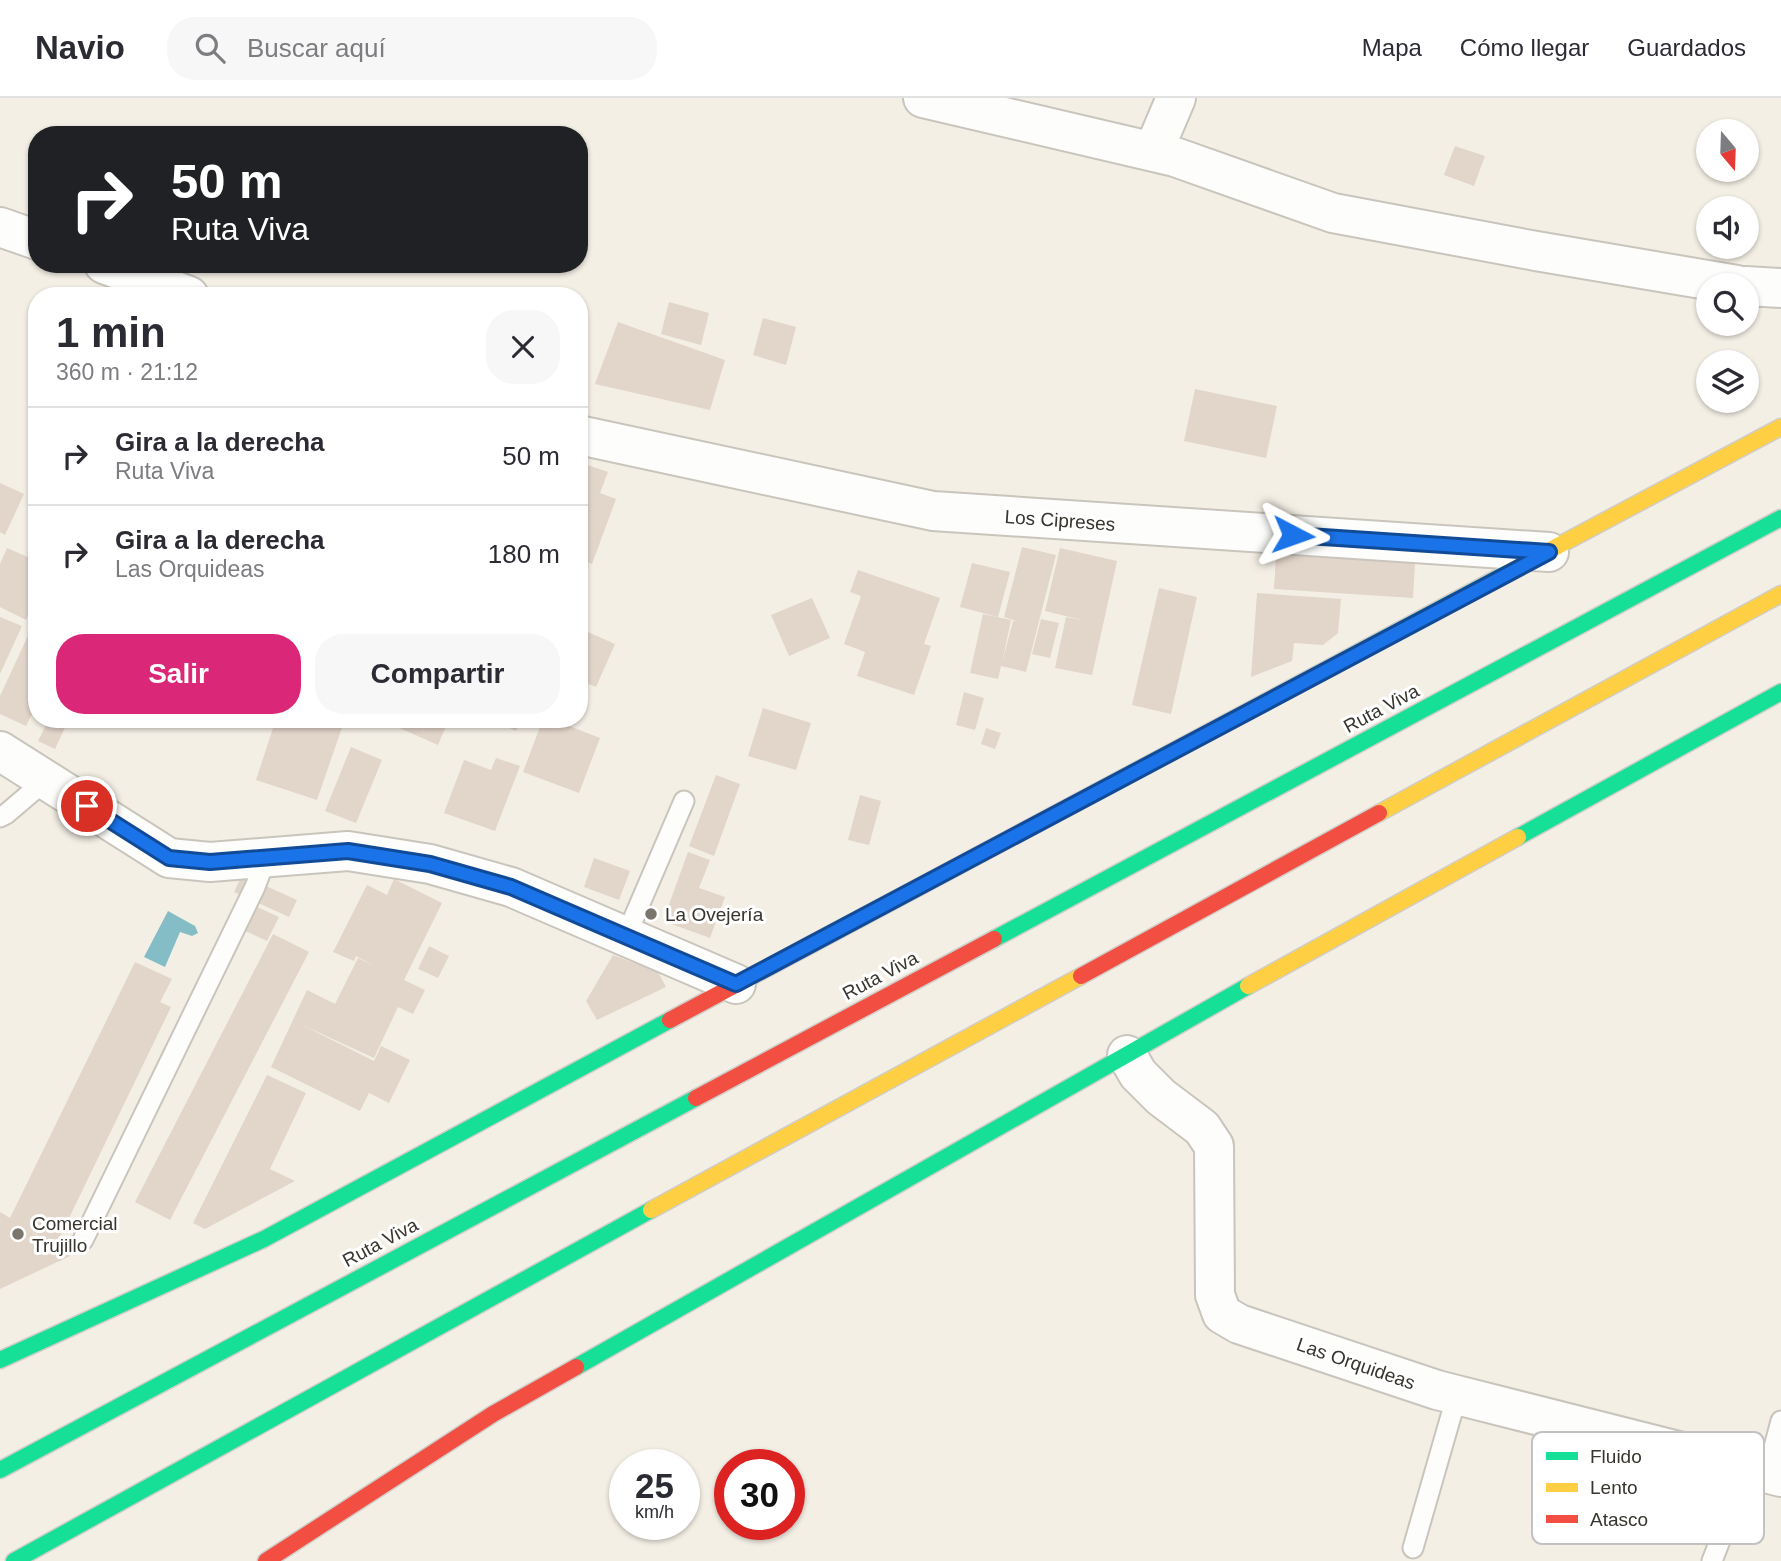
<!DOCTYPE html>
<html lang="es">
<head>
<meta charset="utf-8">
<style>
  :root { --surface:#fff; --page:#f7f7f7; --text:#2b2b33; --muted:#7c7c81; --line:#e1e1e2; --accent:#db2777 }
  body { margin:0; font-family:Arial,sans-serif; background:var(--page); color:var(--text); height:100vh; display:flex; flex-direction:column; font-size:26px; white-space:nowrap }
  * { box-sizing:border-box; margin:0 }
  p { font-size:23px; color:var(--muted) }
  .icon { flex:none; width:38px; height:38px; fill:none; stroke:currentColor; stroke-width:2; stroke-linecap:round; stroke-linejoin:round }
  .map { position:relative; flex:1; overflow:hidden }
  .details { position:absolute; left:28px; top:189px; width:560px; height:441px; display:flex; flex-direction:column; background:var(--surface); border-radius:28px; box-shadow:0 2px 5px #0004 }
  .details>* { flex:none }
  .hud { position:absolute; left:28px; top:28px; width:560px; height:147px; border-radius:28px; box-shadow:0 2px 5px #0004; background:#202124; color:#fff; overflow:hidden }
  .needle { width:46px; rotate:161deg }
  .fabs { position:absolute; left:1696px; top:21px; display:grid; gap:14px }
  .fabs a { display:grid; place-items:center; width:63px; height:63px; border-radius:50%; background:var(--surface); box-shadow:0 2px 5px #0004; font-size:35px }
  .speed { position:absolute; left:609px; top:1351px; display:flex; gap:14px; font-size:35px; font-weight:700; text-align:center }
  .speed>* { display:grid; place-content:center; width:91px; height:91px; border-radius:50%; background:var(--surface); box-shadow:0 2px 5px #0004; line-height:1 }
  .speed small { font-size:18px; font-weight:400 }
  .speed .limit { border:10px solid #d22; background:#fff; color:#111 }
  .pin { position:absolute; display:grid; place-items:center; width:60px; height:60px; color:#fff; margin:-30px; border:4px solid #fff; border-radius:50%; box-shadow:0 2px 7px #0007 }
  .me { position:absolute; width:77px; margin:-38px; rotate:94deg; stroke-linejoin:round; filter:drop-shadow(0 0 5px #0008) }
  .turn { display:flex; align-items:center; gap:24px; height:147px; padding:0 28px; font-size:32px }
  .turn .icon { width:91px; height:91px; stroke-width:2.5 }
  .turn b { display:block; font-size:49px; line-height:60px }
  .round { display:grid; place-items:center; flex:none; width:74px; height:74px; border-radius:28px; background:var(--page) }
  .head { display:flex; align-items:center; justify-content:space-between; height:119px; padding:0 28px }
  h1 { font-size:42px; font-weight:700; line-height:52px }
  .primary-button { display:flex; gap:14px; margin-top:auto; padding:14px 28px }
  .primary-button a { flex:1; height:80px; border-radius:28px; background:var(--accent); color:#fff; font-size:28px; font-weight:700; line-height:80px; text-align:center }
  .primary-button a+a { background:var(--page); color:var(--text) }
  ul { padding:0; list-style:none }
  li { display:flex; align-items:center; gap:21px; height:98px; padding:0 28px; border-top:2px solid var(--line) }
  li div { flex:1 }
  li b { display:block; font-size:26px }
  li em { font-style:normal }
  header { display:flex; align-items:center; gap:42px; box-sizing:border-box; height:98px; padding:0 35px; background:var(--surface); border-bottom:2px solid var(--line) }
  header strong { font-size:33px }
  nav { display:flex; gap:38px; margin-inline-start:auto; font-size:24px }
  .search { width:490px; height:63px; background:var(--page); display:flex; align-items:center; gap:18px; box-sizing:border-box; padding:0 24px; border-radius:28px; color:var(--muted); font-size:26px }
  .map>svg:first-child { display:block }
</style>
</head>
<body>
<header>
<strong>Navio</strong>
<div class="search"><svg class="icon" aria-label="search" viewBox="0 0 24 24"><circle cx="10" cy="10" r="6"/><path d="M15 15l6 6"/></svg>Buscar aquí</div>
<nav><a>Mapa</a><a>Cómo llegar</a><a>Guardados</a></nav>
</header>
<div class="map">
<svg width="1781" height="1463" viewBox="0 0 1781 1463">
  <rect width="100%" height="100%" fill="#f4efe5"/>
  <path fill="#84bdc6" d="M168 813 195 828 198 835 192 838 180 834 165 869 144 859Z"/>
  <path fill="#e2d5ca" d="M1455 48 1485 58 1474 88 1444 77Z
    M669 204 709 215 701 247 661 236Z
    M763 220 796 229 786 267 753 257Z
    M618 224 725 262 710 312 595 286Z
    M1195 291 1277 308 1266 360 1184 343Z
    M579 364 608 374 600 395 616 401 592 466 579 461Z
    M0 385 24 396 5 437 0 434Z
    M1022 449 1056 457 1026 574 1001 568 998 581 970 575 983 516 1011 522 1002 565 1013 523H1016L1004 519Z
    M7 450 37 463V498L26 522 0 509V466Z
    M1060 450 1117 463 1092 577 1055 570 1066 519 1086 523 1045 513Z
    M1276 457 1415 465 1413 500 1274 491Z
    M972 465 1010 474 998 519 960 509Z
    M858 472 940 500 924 546 931 548 914 597 857 578 865 554 844 546 861 498 850 494Z
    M579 475 586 477 580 496H579Z
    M1159 490 1197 499 1171 616 1132 607Z
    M1257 495 1341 501 1338 535 1323 547 1294 545 1292 563 1251 579Z
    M812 500 830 540 789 558 771 517Z
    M0 519 22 528 0 576Z
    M1041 521 1059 525 1050 560 1032 556Z
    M33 527 37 529V606L26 628 0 616V598Z
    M579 530 615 546 596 589 579 582Z
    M964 594 984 600 975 632 956 627Z
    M763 610 811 625 796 672 748 658Z
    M49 621H69L55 651 38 643Z
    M189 621H210L207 629Z
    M276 621H345L317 702 256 682Z
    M379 621H449L438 647Z
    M488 621H522L516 633Z
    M543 621H551L600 640 579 695 523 674Z
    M986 630 1001 635 995 651 981 646Z
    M351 649 382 662 356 725 325 713Z
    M496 660 520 668 495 733 444 715 464 662 491 672Z
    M716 677 740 686 714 758 689 748Z
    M860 697 881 703 869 747 848 742Z
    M688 754 710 762 699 790 725 799 710 840 663 823Z
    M594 760 630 773 619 802 584 789Z
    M242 777 297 802 289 819 234 794Z
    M394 781 442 805 404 882 425 892 413 916 398 909 374 960 298 925 374 963 381 948 410 962 389 1005 369 995 360 1013 271 969 307 892 335 906 358 860 375 868 356 858 354 863 333 854 367 787 387 797Z
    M253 807 279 819 267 843 241 831Z
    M273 836 309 854 170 1122 135 1104Z
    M429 848 449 858 438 880 418 871Z
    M613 857 658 874 666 889 597 922 586 903Z
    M135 864 172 881 160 904 171 909 56 1147 28 1132 70 1158 0 1191V1114L10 1120Z
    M267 977 306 995 270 1071 295 1083 205 1131 193 1125Z"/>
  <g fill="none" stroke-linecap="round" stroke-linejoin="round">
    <defs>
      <path id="lane" d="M0 719 6 716 46 682
        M626 838 684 703
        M83 1142 255 789 266 760
        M1767 1376 1781 1323
        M1413 1450 1457 1297
        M1712 1463 1748 1371"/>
      <path id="street" d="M923 0 1175 59 1333 115 1536 153 1737 187
        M1153 54 1176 0
        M0 129 37 142
        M104 166 189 198
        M1746 188 1781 190
        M579 337 933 413 1549 454
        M0 653 169 760 210 764 348 753 430 766 511 789 736 886
        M1127 957 1138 976 1161 999 1202 1030 1214 1048 1215 1197 1222 1216 1239 1226 1437 1292 1781 1379"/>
      <path id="fast" d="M1518 739 1781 594
        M994 841 1781 420
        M812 846 1507 475
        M0 1262 264 1141 670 922
        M576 1269 1248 888
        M0 1372 696 1000
        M14 1463 651 1112"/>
      <path id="slow" d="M1507 475 1781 329
        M1379 715 1781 496
        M1248 888 1518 739
        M651 1112 1081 878"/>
      <path id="jam" d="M1081 878 1379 715
        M670 922 812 846
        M696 1000 994 841
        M266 1463 493 1316 576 1269"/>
    </defs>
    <use href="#lane" stroke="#c9c5bd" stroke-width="23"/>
    <use href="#street" stroke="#c9c5bd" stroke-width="42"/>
    <use href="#fast" stroke="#cfcdc8" stroke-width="19"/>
    <use href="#slow" stroke="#cfcdc8" stroke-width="19"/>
    <use href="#jam" stroke="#cfcdc8" stroke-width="19"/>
    <use href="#lane" stroke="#fdfdfb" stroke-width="19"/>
    <use href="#street" stroke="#fdfdfb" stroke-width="38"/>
    <use href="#fast" stroke="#16e098" stroke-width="16"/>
    <use href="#slow" stroke="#ffcf43" stroke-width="16"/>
    <use href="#jam" stroke="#f24e42" stroke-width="16"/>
  </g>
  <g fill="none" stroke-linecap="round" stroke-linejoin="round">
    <defs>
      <path id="route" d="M87 708 169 760 210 764 348 753 430 766 511 789 736 886 1549 454 1293 437"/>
    </defs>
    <use href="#route" stroke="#114b97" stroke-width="18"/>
    <use href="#route" stroke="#1a73e8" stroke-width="12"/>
  </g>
  <g fill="#7a766e" stroke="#fff" stroke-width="2.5">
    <circle cx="651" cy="816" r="7"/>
    <circle cx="18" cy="1136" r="7"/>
  </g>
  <g text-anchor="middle" stroke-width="6" stroke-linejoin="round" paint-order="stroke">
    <g font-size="19" fill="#38352e" stroke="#fff">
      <text transform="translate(1060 422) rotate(4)" y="7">Los Cipreses</text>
      <text transform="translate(1381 610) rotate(-28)" y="7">Ruta Viva</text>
      <text transform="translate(880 877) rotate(-28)" y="7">Ruta Viva</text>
      <text transform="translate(380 1144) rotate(-28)" y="7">Ruta Viva</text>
      <text transform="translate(1356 1265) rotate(19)" y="7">Las Orquideas</text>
    </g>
    <g font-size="19" fill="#38352e" stroke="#fff" text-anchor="start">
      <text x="665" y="823">La Ovejería</text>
      <text x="32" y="1132">Comercial<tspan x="32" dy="22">Trujillo</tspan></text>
    </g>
  </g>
  <rect x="1532" y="1334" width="232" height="112" rx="10" fill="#fff" stroke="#c3c2c0" stroke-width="2"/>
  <rect x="1546" y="1354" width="32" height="8" fill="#16e098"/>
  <rect x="1546" y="1385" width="32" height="9" fill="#ffcf43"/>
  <rect x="1546" y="1417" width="32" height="8" fill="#f24e42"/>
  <g font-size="19" fill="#38352e">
    <text x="1590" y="1365">Fluido</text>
    <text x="1590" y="1396">Lento</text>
    <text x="1590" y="1428">Atasco</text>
  </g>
</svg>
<div class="fabs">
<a><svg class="needle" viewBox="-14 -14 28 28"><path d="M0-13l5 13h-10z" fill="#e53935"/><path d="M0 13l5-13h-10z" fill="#7c7c81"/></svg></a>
<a><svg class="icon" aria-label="sound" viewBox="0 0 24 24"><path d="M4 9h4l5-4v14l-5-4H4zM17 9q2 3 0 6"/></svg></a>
<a><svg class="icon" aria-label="search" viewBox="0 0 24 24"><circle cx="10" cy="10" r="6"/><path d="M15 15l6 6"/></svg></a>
<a><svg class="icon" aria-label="layers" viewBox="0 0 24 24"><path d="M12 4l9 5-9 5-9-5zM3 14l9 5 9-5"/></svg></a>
</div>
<div class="speed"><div>25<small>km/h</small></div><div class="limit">30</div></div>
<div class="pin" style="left:87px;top:708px;background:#d93025"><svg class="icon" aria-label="arrive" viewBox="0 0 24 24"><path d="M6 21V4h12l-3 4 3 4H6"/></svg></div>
<svg class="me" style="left:1293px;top:437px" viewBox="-20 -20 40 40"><path d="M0-17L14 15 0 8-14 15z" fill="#1a73e8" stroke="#fff" stroke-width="4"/></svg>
<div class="hud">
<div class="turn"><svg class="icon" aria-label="right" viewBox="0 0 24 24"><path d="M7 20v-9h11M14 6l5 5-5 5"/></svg><div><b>50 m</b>Ruta Viva</div></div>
</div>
<section class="details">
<div class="head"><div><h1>1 min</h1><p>360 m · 21:12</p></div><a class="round"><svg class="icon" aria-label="close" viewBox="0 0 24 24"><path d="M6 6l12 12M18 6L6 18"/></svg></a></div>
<ul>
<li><svg class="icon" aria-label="right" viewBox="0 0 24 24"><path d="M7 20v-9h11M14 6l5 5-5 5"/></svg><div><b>Gira a la derecha</b><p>Ruta Viva</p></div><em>50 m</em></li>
<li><svg class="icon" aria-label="right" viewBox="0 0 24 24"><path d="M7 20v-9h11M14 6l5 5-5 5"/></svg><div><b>Gira a la derecha</b><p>Las Orquideas</p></div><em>180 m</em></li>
</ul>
<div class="primary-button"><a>Salir</a><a>Compartir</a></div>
</section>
</div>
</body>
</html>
